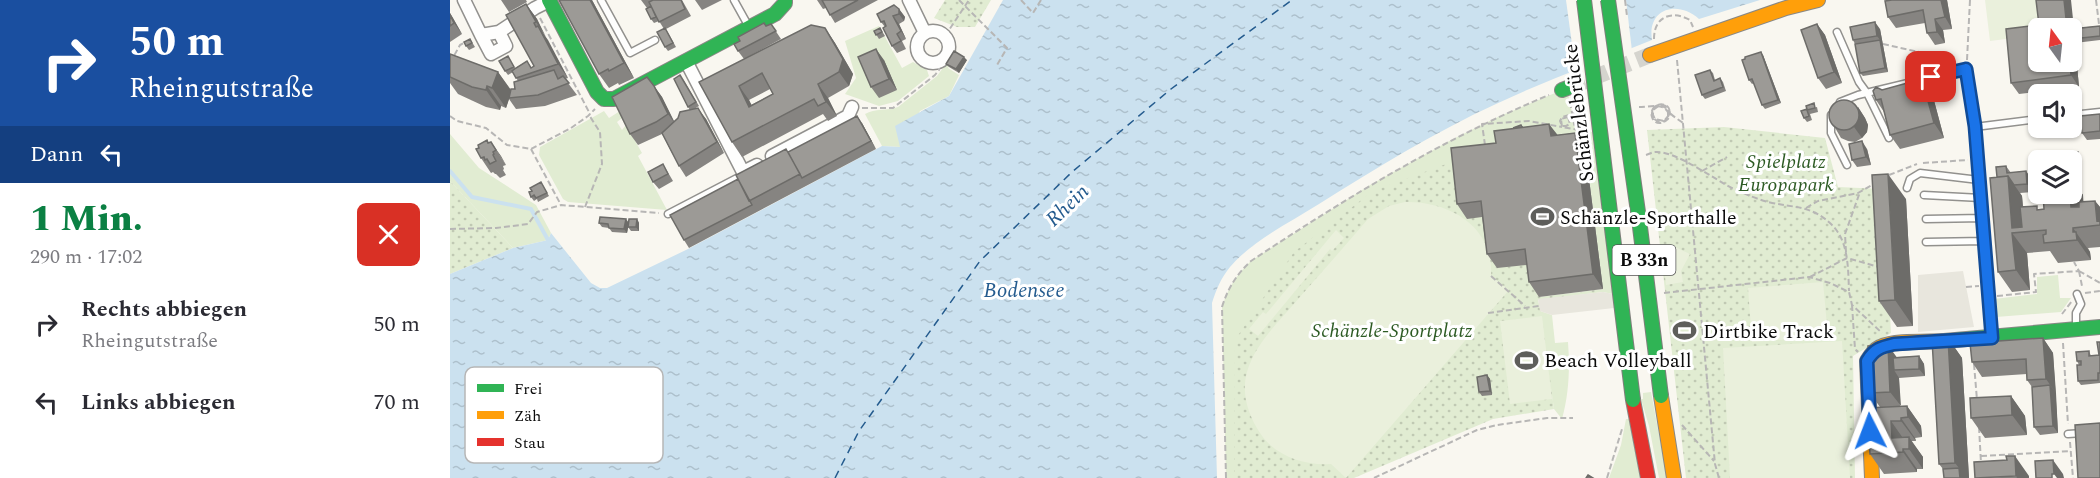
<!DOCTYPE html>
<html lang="de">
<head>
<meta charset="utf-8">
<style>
  :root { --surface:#fff; --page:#f7f7f7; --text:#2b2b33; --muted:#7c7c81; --accent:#0b8043 }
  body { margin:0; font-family:Spectral,serif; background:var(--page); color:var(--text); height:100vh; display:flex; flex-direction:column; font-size:22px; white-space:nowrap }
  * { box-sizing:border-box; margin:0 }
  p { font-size:20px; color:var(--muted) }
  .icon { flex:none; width:33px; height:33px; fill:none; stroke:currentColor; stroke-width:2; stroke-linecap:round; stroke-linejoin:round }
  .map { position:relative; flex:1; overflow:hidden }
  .sheet { display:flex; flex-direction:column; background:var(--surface); width:450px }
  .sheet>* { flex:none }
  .guide { background:#1a4fa0; color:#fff; overflow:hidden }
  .needle { width:39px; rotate:345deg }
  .buttons { position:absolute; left:1578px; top:18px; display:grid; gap:12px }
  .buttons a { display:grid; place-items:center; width:54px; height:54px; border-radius:9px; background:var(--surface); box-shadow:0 2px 4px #0004; font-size:30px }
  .pin { position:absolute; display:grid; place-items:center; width:51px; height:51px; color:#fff; margin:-26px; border-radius:12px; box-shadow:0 3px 9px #0006 }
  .me { position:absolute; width:66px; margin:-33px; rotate:357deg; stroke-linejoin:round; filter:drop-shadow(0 0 4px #0008) }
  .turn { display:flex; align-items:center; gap:21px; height:126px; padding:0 30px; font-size:27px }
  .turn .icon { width:78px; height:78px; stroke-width:2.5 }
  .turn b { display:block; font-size:42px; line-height:51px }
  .then { display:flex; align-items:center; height:57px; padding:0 30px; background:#0003; gap:12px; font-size:22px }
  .round { display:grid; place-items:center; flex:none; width:63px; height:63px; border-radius:9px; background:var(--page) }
  .overview { display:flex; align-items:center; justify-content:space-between; height:102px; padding:0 30px }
  h1 { font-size:36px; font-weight:800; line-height:45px; color:var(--accent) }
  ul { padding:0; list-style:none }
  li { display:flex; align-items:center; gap:18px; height:78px; padding:0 30px }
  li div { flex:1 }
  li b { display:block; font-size:22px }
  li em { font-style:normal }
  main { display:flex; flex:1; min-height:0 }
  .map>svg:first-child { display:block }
</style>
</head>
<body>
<main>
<section class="sheet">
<div class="guide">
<div class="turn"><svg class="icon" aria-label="right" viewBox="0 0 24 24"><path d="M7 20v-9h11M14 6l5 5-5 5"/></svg><div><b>50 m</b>Rheingutstraße</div></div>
<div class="then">Dann<svg class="icon" aria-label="left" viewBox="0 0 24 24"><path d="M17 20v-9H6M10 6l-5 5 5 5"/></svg></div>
</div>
<div class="overview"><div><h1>1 Min.</h1><p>290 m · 17:02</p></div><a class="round" style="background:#d93025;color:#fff"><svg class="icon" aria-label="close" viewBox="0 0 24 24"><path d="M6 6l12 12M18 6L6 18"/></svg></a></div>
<ul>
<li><svg class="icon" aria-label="right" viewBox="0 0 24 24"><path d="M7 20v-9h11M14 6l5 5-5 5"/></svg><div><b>Rechts abbiegen</b><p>Rheingutstraße</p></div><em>50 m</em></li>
<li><svg class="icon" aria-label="left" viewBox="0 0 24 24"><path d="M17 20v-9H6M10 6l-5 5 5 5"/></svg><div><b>Links abbiegen</b></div><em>70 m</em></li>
</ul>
</section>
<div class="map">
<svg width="1650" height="478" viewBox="0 0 1650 478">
  <defs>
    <pattern id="park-dots" width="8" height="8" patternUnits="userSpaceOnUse" patternTransform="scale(1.5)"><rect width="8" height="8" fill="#e1ecd2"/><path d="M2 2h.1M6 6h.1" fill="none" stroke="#c0c9b3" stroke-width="1.8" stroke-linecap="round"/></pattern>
    <pattern id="water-ripples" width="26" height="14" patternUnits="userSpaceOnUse" patternTransform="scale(1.5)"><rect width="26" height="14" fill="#cbe1ef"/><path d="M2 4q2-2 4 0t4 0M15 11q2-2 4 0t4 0" fill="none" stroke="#adc0cc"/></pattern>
  </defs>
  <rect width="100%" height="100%" fill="#f9f7f0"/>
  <path fill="#e1ecd2" d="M429 26 452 68 463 62 477 70 479 76 448 101 429 106 395 94 406 78 395 41Z
    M504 53 506 54 498 68 509 75 499 96 470 111 451 147 432 146 415 114C425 108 437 111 448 107L487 76Z
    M1117 88 1125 128 1142 132 1163 294 1153 292 1135 147 805 478H776L772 307C778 288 786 275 801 261L920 185 1003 139 1050 116Z
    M154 111 159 118 170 111 172 118 167 122 172 130 176 125 192 153 188 156 217 210 118 202 113 199 89 155 90 147Z
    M0 134 29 168 86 205 101 233 98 240 63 248 0 181Z
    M1608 275 1610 298H1621L1611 312 1546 317 1544 299 1587 294V277Z
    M1090 311 1102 315 1105 343 1118 342C1120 369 1119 393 1112 419L1104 409Z
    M1201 392 1202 397 1217 478H1209L1199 426 1191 399H1193V393Z
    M1176 419H1179L1190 478H1159L1171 445Z"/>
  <path fill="url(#park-dots)" d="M495 0H541L525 27H507L484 18Z
    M1274 127 1375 138 1388 187 1433 189 1441 333 1403 356 1405 478H1236L1197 130Z
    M1007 160 1041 216 1085 264 1089 297 1153 289V292L1088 300 1092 316 1104 409 1043 419 904 478H784L785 340 844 252 923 191Z
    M0 181 63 248 0 274Z"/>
  <path fill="#eaf0dc" d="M1535 0H1587L1590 28 1588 35 1540 41Z
    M955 202C999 201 1044 226 1041 276L1059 290 896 478 881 464C855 466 825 456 810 433 798 415 791 393 797 372 805 343 830 321 849 298 872 272 895 246 918 219L939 206Z
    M886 230 894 238 882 251 880 249 808 336 799 329 813 312 816 314Z
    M1225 247 1240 254 1231 271 1233 282 1216 285 1214 268Z
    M1373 282 1378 336 1302 342 1298 288Z
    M1092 316 1102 399 1060 404 1050 321Z
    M1392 341 1400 478H1280L1273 348Z"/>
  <path fill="#e8e6dd" d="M1513 271 1524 327 1468 332V275Z
    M1153 292 1163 294 1164 308 1102 315 1090 311 1088 299Z"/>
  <path fill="url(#water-ripples)" d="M553 0H1310L1249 19C1228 0 1197 8 1202 40 1150 61 1097 80 1046 104 985 132 926 168 869 204 839 223 803 240 780 267 771 278 766 290 762 303L767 478H0V274L63 248 98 240 101 233 141 283 150 288H157L238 249 432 146 450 147 445 126 499 96Z"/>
  <path fill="#f9f7f0" d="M1116 0H1176L1182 51 1126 74Z"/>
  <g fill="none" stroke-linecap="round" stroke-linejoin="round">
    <path stroke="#cbe1ef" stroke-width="4" d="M0 171 22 197 81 209 98 240"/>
    <path stroke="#245b8e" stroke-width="1.5" stroke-dasharray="8 6" stroke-linecap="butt" d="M385 478 409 431 530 261 622 172 721 89 842 0"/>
    <path stroke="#d5d4ce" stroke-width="16" stroke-dasharray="16 8" stroke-linecap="butt" d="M1120 87 1200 55"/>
    <defs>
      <path id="lane" d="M151 0 180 53 205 40
        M284 0 299 27
        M1387 32 1409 82 1417 93 1439 138
        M1390 102 1408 95 1516 69 1525 127 1542 337
        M1381 115V133L1397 165
        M1622 115 1650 112
        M1525 127 1588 119
        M1457 188 1460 179 1470 173 1529 180
        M1474 195 1531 198
        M218 214 289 177 293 172
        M1476 219 1533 218
        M1476 242 1534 241
        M1626 329V313L1631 304 1627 294
        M1618 434 1633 433"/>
      <path id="street" d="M14 0 31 35 49 32 85 8 99 1
        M459 0 475 33
        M467 47a16 16 0 1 1 32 0a16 16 0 1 1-32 0Z
        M31 35 41 54 56 46 49 32
        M236 61 293 172 307 165
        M322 156 398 116 402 107"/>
      <path id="fast" d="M99 0 147 92 154 99H164L325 14 335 3V0
        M1112 90 1120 87
        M1494 341 1650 327"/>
      <path id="slow" d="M1200 55 1336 8 1368 0
        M1211 396 1224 478
        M1422 478 1417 361C1421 355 1424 350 1430 347 1446 340 1477 342 1494 341"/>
      <path id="jam" d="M1183 400 1198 478"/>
    </defs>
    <use href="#lane" stroke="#92918e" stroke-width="9"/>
    <use href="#street" stroke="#92918e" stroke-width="15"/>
    <use href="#fast" stroke="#898885" stroke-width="16"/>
    <use href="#slow" stroke="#898885" stroke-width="16"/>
    <use href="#jam" stroke="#898885" stroke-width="16"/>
    <path stroke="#b7b6b5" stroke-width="2" stroke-dasharray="6 3" stroke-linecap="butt" d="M509 0 557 48 547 65
      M571 0 583 13 591 0
      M1646 0 1650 32
      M90 18 140 114
      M495 36 519 0
      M1204 39C1204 16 1222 10 1240 20L1243 27
      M1433 44 1478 54 1497 65
      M1227 60 1265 464 1269 478
      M1517 60 1520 0
      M0 63 10 45 16 42
      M1120 102 1125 129
      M412 108H443L485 75 489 70V62
      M1219 115 1214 121 1205 119 1203 115V110L1210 105 1218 109V119L1212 122C1204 121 1199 116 1204 107 1208 105 1213 103 1217 107 1228 118 1206 131 1202 117 1199 108 1209 101 1217 106 1221 109 1218 110 1221 114 1224 117 1229 120 1233 123
      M0 116 7 121 36 128 57 145 81 149 121 128 138 116 145 109
      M1118 117 1111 119 1112 127 1135 131
      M1035 145 1032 124 1079 121 1112 127
      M81 149 111 205
      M1196 155C1199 154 1203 152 1205 152 1225 150 1265 180 1284 189 1295 194 1307 199 1318 202 1344 208 1362 205 1382 225 1399 242 1398 269 1399 291
      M1473 163 1518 160
      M1252 171 1277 157
      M1439 175 1467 164
      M135 207 152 164 150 132 139 115
      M1356 208 1368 201 1408 193 1424 184
      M0 229 46 228 78 224 87 212 111 205 209 213
      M1396 252 1395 234 1410 192
      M1629 271 1632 286
      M1629 271 1650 283
      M1041 276 1075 306
      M1360 277 1397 258 1429 267
      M1516 287 1529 286
      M1214 293 1359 277 1380 283 1399 292 1402 305 1432 333
      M1635 293 1650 291
      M1547 296 1586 292 1584 274 1629 271 1624 262
      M1402 305 1405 349 1408 352
      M1038 313 1089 306
      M1612 314 1622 301
      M1613 343 1618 424
      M1524 364 1527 400
      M1232 425 1264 461
      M1529 427 1531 463
      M1620 442 1623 478
      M1531 456 1621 451
      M776 478 772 307C778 288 786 275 801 261 896 198 993 139 1099 95
      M924 478 1027 430 1047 425 1097 418H1123
      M1157 478 1172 429"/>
    <use href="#lane" stroke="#fefefd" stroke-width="6"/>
    <use href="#street" stroke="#fefefd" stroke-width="12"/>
    <use href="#fast" stroke="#30b455" stroke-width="14"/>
    <use href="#slow" stroke="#ff9f0a" stroke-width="14"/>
    <use href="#jam" stroke="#e5322d" stroke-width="14"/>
    <defs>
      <path id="fast-bridge" d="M1134 0 1183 400
        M1158 0 1189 219 1211 396"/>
    </defs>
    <use href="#fast-bridge" stroke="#7f7f7b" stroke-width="16" stroke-linecap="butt"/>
    <path stroke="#b7b6b5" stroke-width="2" stroke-dasharray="6 3" stroke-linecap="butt" d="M1175 0 1177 16
      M1189 107C1200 107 1216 102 1219 115
      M1118 117 1120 124 1116 126H1112L1110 121 1112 117 1132 111"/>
    <use href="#fast-bridge" stroke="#30b455" stroke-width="14"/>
  </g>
  <path fill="#868481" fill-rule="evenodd" d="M51 0H76L77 2 59 12Z
    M142 0 184 78 169 85 168 83 159 88 149 74Z
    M191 0H232L241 16 216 29 226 47 218 51 215 47 214 29 209 21 204 23 201 19 197 8Z
    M245 0H272L252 10Z
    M367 0H428L385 23 376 8 373 9Z
    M1497 0 1502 29 1493 30 1495 43 1485 45 1477 33 1475 23 1446 28 1438 17Z
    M76 4 87 19 95 37 118 78 115 79 127 95 95 106 66 109 59 99 56 108 51 106 50 110 36 107 8 94 0 83V54L48 72 61 90 65 89 68 81 63 72 58 75 55 71 60 60 65 68 77 61 82 68 84 66Z
    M449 9 455 17 454 21 449 24 456 39 452 41 456 49 447 53 442 46 435 27 431 22Z
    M0 13 12 34 0 42Z
    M321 24 331 39 294 59 288 51 317 26Z
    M1367 24 1375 35 1392 83 1376 89 1368 78Z
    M1650 26V40L1625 43 1629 87 1569 94 1561 83 1624 28Z
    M375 28 385 43 403 74 399 86 378 98 387 116 378 121 373 114 292 157 282 142 249 82ZM320 89 323 94 301 105 299 100Z
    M430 28 435 36 429 39 424 31Z
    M1430 29 1438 72 1413 76 1410 73 1405 44 1403 40Z
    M20 39 25 47 19 50 16 46Z
    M1313 55 1331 103 1315 109 1312 105 1304 83 1302 84 1299 80Z
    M434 60 447 90 429 98 421 87Z
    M517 60 509 73 499 67 496 64Z
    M1260 70 1263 73 1265 80 1270 78 1273 82 1276 91 1255 99 1252 95Z
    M233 79 249 106 244 109 256 119 274 153 236 177 229 166 212 134 188 145 180 134 204 86 212 97 224 122 240 110 238 107Z
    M1472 79 1482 93 1494 138 1450 149 1440 135 1434 112 1426 100 1432 90Z
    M1367 107 1368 112 1360 114 1362 120 1357 122 1354 118 1351 111Z
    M1408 107 1415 118 1418 125 1417 132 1412 138 1405 142 1398 141 1391 138 1384 126Z
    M1650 114V139L1637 140 1632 133Z
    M412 123 426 149 239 248 234 240 338 152Z
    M1071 125 1073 127 1107 135 1125 133 1135 147 1153 289 1089 297 1079 282 1077 265 1047 268 1037 254 1032 217 1017 219 1007 204 1046 143 1063 128Z
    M41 142 56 165 53 166 54 169 53 170 56 175 50 178 46 174H45L43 172 41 173 31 158Z
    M1417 149 1421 165 1407 167 1402 160Z
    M1630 156 1631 166 1622 167V160Z
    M213 164 223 181 209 189 203 182Z
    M1556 166 1561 173 1582 179 1583 192 1570 193 1572 196 1573 207 1589 210 1594 209 1622 194V180L1633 195V202L1645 201 1650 207V247L1638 248 1640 252 1641 260 1608 263 1600 251 1577 253 1580 290 1562 292 1548 272Z
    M91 182 99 196 88 202 87 199 84 201 81 197 82 191Z
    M1456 199 1463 326 1447 327 1429 301Z
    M187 219 189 223V231H181L178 227 179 223 177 233 162 232 159 228 152 227 149 223H179Z
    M1498 338 1512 358 1519 478 1493 469 1489 464Z
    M1593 338 1603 353 1608 433 1590 435 1584 427 1582 387 1577 380V374L1532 377 1522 362Z
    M1650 342V383L1631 385 1628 381 1629 365 1627 361 1639 351 1641 356 1649 355Z
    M1469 356 1474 364 1475 376 1449 378 1450 406H1457L1471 426 1472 437 1465 438 1466 441H1461L1473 457V469H1467V472L1434 474 1420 454 1430 407 1420 393 1447 357Z
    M1037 375 1040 379 1042 395 1032 396 1029 392Z
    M1561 396 1575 416 1577 435 1535 438 1521 418Z
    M1579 476V478H1525Z"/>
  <path fill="#6d6c69" d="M140 0H142L184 78 174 63Z
    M1491 0H1497L1502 29 1495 17Z
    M1614 0H1621L1625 38 1622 39 1625 43 1629 87 1621 75 1620 62H1622V28H1617Z
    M76 4 87 19 96 37 86 22Z
    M449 9 455 17 454 21 449 14Z
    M0 13 3 18 12 34 4 23 0 15Z
    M443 16 449 24 456 39 451 31Z
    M1485 19 1493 30 1495 43 1487 32Z
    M1425 22 1430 29 1438 72 1435 68 1430 40 1427 36Z
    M1367 24 1375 35 1392 83 1384 72Z
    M88 26 98 40 118 78 108 64Z
    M375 28 385 43 403 74 399 86 389 72Z
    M426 49 434 60 447 90 439 79Z
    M1311 52 1313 55 1331 103 1328 100Z
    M514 57 517 60 509 73 506 69Z
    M48 72 62 92 59 98V99L56 108 42 88Z
    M1472 79 1482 93 1494 138 1484 123Z
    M368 84 378 98 387 116 376 102Z
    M37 86 51 106 50 110 36 90Z
    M204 86 212 97 226 125 218 114Z
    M289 86 299 100 310 121 299 107Z
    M1408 107 1415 118 1418 125 1417 132 1412 138 1404 127Z
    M248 108 256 119 274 153 267 142Z
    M407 116 412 123 426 149 421 141Z
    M1099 124 1110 138 1101 136Z
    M1125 133 1135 147 1153 289 1143 274Z
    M1412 141 1417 149 1421 165 1416 157Z
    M41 142 51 156 56 165 46 150Z
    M1628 152 1630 156 1631 166 1629 163Z
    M1576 171 1582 179 1583 192 1577 184Z
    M1438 174 1456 199 1463 326 1445 300Z
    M1558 176 1572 196 1575 232 1562 228Z
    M1622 180 1633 195 1635 227 1621 207 1620 194H1622Z
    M1645 201 1650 207V225L1647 221Z
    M176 219 179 223 177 233 174 229Z
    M187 219 189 223V231L186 227Z
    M1623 228 1640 252 1641 260 1627 240 1623 232Z
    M1562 233 1577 253 1580 290 1566 270Z
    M1498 338 1512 358 1519 478H1510L1509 468 1505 463Z
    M1593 338 1603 353 1606 393 1596 379Z
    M1438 345 1448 359 1444 370 1449 378 1451 406 1440 392Z
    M1469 356 1474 364 1475 376 1469 369Z
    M1037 375 1040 379 1042 395 1040 391Z
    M1600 385 1606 393 1608 433 1603 426Z
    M1561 396 1575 416 1577 435 1562 415Z
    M1457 406 1471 426 1472 437 1458 417Z
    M1451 418 1465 438 1466 441 1451 421Z
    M1441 421 1455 441 1453 449 1467 469V472L1453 452 1442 438Z
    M1459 437 1473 457V469L1459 449Z
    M1565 456 1579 476V478H1567L1566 476Z
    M1603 460 1613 474 1614 478H1607L1604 474Z"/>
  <path fill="#9c9a96" stroke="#6d6c69" stroke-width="1.5" fill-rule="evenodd" d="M109 0H140L174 63 159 71 158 69 149 74Z
    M203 0H231L235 9 209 22 199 2Z
    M372 0H408L380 15Z
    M1442 0H1491L1495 17 1485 19 1487 32 1477 33 1473 10 1438 17 1435 1Z
    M1586 0H1614L1617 28H1588V62H1620L1621 75 1561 83 1556 29 1589 25Z
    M76 4 86 22 84 23 86 27 88 26 108 64 66 78 62 71 66 68 77 61 81 68 84 66 56 15Z
    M444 5 449 9V14L443 16 451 31 447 34 451 41 442 46 433 28 436 26 434 21 431 22 427 14Z
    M201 6 206 17 201 19 196 9Z
    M0 15 4 23 0 26Z
    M1425 22 1427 36 1403 40 1400 27Z
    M314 23 316 26 321 24 326 31 288 51 284 44 290 41 288 37Z
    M1367 24 1384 72 1368 78 1351 30Z
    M361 25 375 28 393 59 389 72 368 84 376 102 368 106 364 99 282 142 249 82ZM312 73 323 94 299 107 289 86Z
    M1650 26V36L1622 39V29Z
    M215 28 223 43 215 47 207 32Z
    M430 28 432 32 426 35 424 31Z
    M20 39 22 43 16 46 14 42Z
    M1430 40 1435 68 1410 73 1405 44Z
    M426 49 439 79 421 87 408 57Z
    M504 51 514 57 506 69 496 64Z
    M1311 52 1328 100 1312 105 1302 79 1299 80 1292 60 1295 59V57Z
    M0 54 48 72 42 88 37 86 36 90 22 87 0 77Z
    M58 56 64 67 55 71 49 61Z
    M104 70 108 79 113 76 119 83 88 95 59 98 61 89H65L64 82Z
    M1260 70 1264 81 1270 78 1273 87 1252 95 1245 75Z
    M230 75 246 102 238 107 224 79Z
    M197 77 204 86 218 114 206 122 180 134 162 97Z
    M1472 79 1484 123 1440 135 1431 99 1426 100 1423 91 1426 87 1432 90Z
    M1379 115a15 15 0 1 1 30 0a15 15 0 1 1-30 0Z
    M1364 103 1365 108 1357 110 1359 116 1354 118 1351 111 1357 109 1356 106Z
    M248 108 267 142 229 166 212 133 228 118 230 112Z
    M1650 114V131L1632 133 1630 116Z
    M407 116 421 141 352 178 338 152Z
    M1099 124 1101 136 1125 133 1143 274 1079 282 1075 249 1037 254 1031 201 1007 204 1001 148 1046 143 1044 131Z
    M1071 125 1072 127 1063 128Z
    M37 140 38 143 41 142 46 150 43 152 44 154 43 155 46 161 40 164 37 159 35 160 34 157 31 158 26 149 29 148 28 145Z
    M1412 141 1416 157 1402 160 1399 144Z
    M336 149 350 174 299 201 286 175Z
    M1618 152H1628L1629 163H1622V160H1618Z
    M213 164 218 174 203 182 198 172Z
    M1556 166 1557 173 1576 171 1577 184 1564 185 1558 176 1547 177 1546 167Z
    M1438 174 1445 300 1429 301 1422 175Z
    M1558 176 1562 228 1572 227 1570 207 1587 206V210L1594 209 1593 194H1620L1621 207H1629V202L1645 201 1647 221 1650 220V225L1623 228V232H1626L1627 240 1594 243 1593 235 1596 234V230L1562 233 1566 270 1548 272 1540 178Z
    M288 179 302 205 234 240 220 215Z
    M91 182 97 193 86 198 84 195 81 197 79 192 82 191 80 188Z
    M150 217 176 219 174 229 159 228 158 224 149 223Z
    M179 219H187L186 227H178Z
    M1498 338 1505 463 1489 464 1482 339Z
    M1593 338 1596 379 1577 380 1576 359 1522 362 1520 343Z
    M1647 342H1650V373H1648V380L1628 381 1627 365H1631V361H1627L1626 352 1639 351V356L1649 355Z
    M1438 345 1440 392 1420 393 1418 346Z
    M1469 356V369L1444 370 1443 358Z
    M1037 375 1040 391 1029 392 1027 377Z
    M1600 385 1603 426 1584 427 1582 387Z
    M1561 396 1562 415 1521 418 1520 398Z
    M1457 406 1458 417 1451 418V421H1441L1442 438 1459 437V449H1453V452L1420 454 1417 408Z
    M1650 423V478H1628L1625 425Z
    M1556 456H1565L1566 476 1525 478 1524 462 1557 460Z
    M1603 460 1604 474H1602V478H1586L1585 461Z
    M1509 468 1510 478H1494L1493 469Z
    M1138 475 1143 478H1136Z"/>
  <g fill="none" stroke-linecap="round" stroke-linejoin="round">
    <defs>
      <path id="route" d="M1420 431 1417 361C1424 349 1431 347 1444 344L1542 338 1525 126 1516 69 1481 77"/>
    </defs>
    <use href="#route" stroke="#114b97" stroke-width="15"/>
    <use href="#route" stroke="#1a73e8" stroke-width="10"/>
  </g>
  <defs>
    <symbol id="stadium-bare" viewBox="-9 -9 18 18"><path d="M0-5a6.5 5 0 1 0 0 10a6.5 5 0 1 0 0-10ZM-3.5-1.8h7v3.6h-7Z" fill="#5e5e5b" stroke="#fff" stroke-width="2.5" paint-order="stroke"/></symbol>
  </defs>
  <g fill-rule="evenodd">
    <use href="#stadium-bare" x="1076" y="200" width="33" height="33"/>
    <use href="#stadium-bare" x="1218" y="314" width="33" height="33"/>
    <use href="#stadium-bare" x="1060" y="344" width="33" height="33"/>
  </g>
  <g text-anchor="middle" stroke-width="6" stroke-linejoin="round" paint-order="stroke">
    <rect fill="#fff" stroke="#545454" stroke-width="1.5" x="1162.5" y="245" width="63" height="30" rx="4.5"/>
    <g font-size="18" font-weight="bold" fill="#0b0b0b">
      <text x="1194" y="266">B 33n</text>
    </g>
    <g font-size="20" fill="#0b0b0b" stroke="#fff">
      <text transform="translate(1128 113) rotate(-97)" y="7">Schänzlebrücke</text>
    </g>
    <g font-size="20" font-style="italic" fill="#2d5b24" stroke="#fff">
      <text x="1336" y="168">Spielplatz<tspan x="1336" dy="23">Europapark</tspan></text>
      <text x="942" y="337">Schänzle-Sportplatz</text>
    </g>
    <g font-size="20" fill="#0b0b0b" stroke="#fff" text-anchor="start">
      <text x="1110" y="224">Schänzle-Sporthalle</text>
      <text x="1253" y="338">Dirtbike Track</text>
      <text x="1094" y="367">Beach Volleyball</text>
    </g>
    <g font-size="21" font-style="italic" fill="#245b8e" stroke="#fff">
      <text transform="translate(617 205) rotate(-44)" y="7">Rhein</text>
      <text x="574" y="297">Bodensee</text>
    </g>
  </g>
  <rect x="15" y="367" width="198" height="96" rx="9" fill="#fff" stroke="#b6b6b6" stroke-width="1.5"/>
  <rect x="27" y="384" width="27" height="8" fill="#30b455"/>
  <rect x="27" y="411" width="27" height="8" fill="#ff9f0a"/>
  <rect x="27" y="438" width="27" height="8" fill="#e5322d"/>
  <g font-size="16" fill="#0b0b0b">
    <text x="64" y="394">Frei</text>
    <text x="64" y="421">Zäh</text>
    <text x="64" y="448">Stau</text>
  </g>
</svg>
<div class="buttons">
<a><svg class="needle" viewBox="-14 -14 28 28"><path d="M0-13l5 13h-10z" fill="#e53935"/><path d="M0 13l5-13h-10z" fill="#7c7c81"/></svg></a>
<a><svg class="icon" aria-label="sound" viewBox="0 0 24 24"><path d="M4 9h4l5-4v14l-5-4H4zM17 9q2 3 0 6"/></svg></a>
<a><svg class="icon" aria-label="layers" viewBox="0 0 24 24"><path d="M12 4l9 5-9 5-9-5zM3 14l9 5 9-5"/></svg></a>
</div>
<div class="pin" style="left:1481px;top:77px;background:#d93025"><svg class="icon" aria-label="arrive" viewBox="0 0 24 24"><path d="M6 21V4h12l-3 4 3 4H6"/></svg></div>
<svg class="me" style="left:1420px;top:431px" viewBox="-20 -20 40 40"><path d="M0-17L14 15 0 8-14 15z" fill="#1a73e8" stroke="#fff" stroke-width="4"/></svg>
</div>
</main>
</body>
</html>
